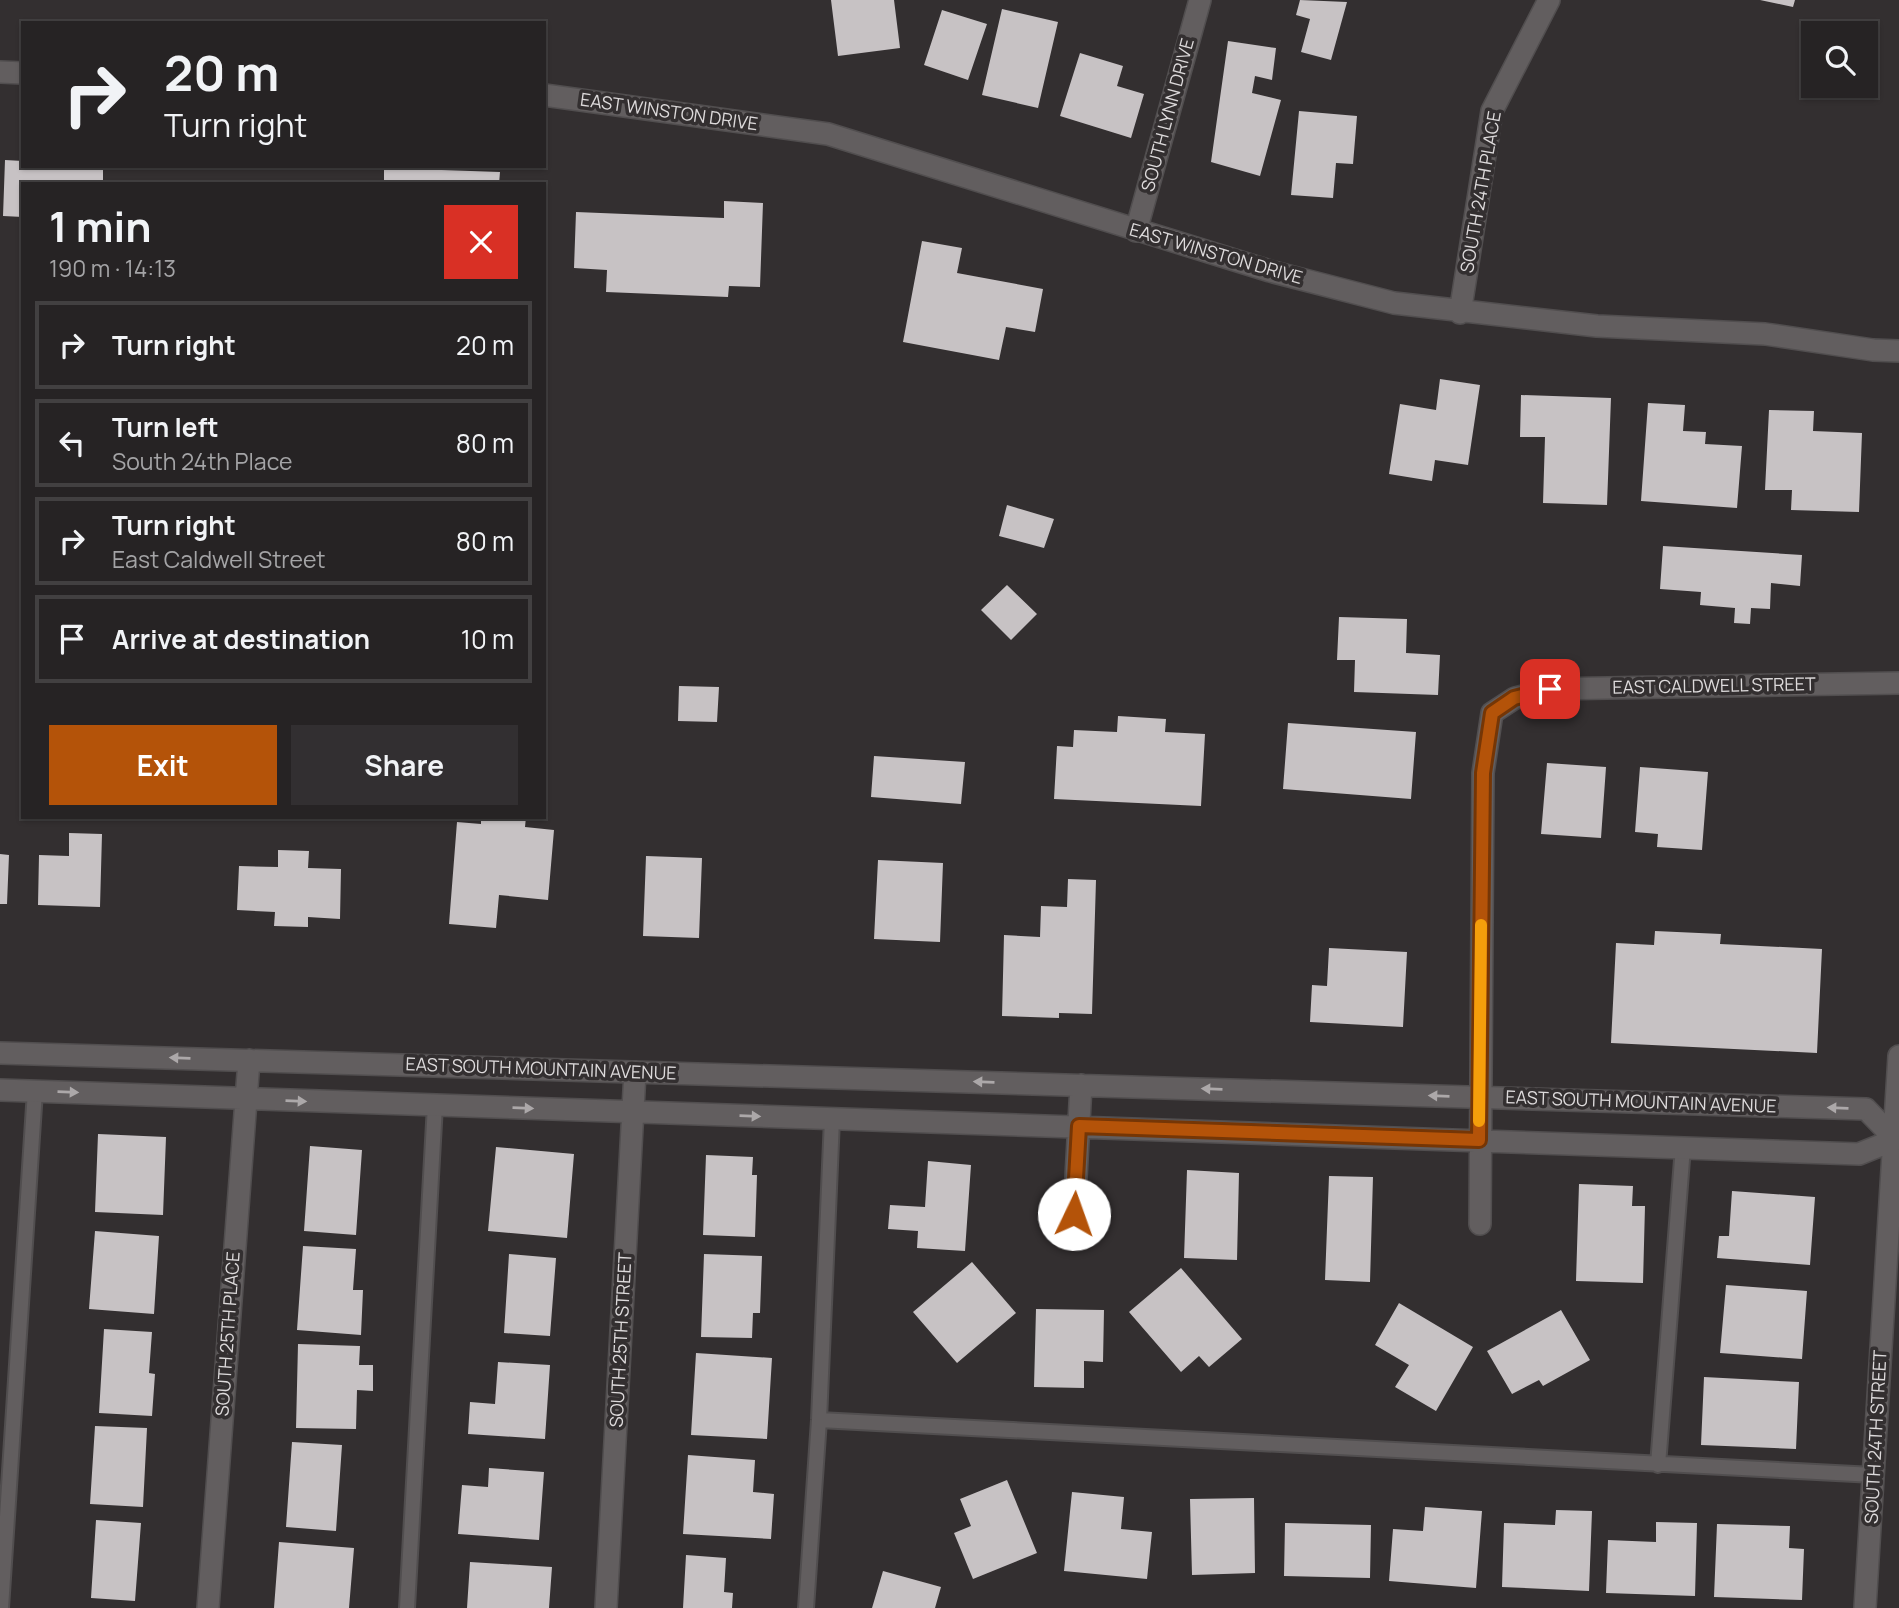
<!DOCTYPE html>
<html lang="en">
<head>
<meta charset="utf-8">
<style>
  :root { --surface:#262324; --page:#322f31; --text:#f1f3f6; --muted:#a4a4a6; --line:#424041; --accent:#b45309 }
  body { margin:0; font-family:Manrope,sans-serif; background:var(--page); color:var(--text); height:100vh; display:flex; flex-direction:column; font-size:26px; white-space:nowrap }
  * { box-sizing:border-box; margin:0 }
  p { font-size:23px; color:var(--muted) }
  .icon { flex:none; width:38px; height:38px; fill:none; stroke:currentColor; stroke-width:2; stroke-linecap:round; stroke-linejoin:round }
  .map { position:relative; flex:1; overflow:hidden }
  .sheet { position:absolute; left:21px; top:182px; width:525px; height:637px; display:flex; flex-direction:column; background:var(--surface); border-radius:0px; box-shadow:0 2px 5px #0004,0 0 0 2px var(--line) }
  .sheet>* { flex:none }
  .top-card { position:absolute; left:21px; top:21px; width:525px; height:147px; border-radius:0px; box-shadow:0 2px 5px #0004,0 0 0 2px var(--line); background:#262324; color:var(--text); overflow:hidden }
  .tools { position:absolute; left:1801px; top:21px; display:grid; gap:14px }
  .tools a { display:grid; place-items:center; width:77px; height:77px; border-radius:0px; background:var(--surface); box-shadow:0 2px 5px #0004,0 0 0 2px var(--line); font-size:35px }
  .pin { position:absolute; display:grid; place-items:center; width:60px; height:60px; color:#fff; margin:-30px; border-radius:14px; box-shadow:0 4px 10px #0006 }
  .me { position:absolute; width:77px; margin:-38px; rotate:3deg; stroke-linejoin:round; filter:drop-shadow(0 0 5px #0008) }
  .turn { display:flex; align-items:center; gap:24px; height:147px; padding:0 28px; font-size:32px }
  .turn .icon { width:91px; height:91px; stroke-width:2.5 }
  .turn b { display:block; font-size:49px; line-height:60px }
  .round { display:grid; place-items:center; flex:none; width:74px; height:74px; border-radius:0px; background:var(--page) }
  .summary { display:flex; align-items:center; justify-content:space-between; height:119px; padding:0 28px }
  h1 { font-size:42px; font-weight:700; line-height:52px }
  .primary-button { display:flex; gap:14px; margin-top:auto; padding:14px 28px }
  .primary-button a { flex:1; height:80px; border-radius:0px; background:var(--accent); color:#fff; font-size:28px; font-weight:700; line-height:80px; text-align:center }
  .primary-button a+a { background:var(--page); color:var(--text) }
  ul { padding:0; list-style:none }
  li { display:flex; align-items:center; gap:21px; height:88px; margin:0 14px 10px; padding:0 14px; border:4px solid var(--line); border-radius:0px }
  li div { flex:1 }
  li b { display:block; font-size:26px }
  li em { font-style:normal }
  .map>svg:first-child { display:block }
</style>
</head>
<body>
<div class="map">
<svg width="1899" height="1608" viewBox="0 0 1899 1608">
  <rect width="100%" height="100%" fill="#332f30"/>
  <path fill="#c7c2c4" d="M831 0H894L900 48 838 56Z
    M1300 0 1347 2 1331 60 1301 52 1310 19 1296 15Z
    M1760 0H1795L1793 7Z
    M1002 9 1058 22 1038 108 982 95Z
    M942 10 987 24 968 80 924 65Z
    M1228 41 1276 48 1272 80 1255 76 1252 93 1281 100 1260 176 1211 162Z
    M1080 53 1123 66 1117 86 1144 94 1131 138 1060 116Z
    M1299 111 1357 116 1353 164 1336 163 1333 198 1291 195Z
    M5 160 23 161V166H103V184H23V217L3 216Z
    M384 168 500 172 499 184H384Z
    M724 201 763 203 760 287 729 286 728 297 606 292 607 270 574 268 576 212 724 218Z
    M922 241 962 248 957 273 1043 289 1035 332 1006 327 999 360 903 342Z
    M1440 379 1480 385 1468 465 1435 460 1432 481 1389 474 1400 404 1436 410Z
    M1521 395 1611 398 1607 505 1543 503 1545 437H1520Z
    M1648 403 1685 405 1683 431 1706 432 1705 444 1742 446 1737 508 1641 501Z
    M1769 410 1814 411 1813 431 1862 433 1859 512 1791 510 1792 490H1765Z
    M1007 505 1054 519 1044 548 999 536Z
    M1663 546 1802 555 1800 586 1771 583 1770 609 1751 608 1750 624 1734 623 1735 608 1700 605 1701 592 1660 589Z
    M1007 585 1037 614 1011 640 981 610Z
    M1339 617 1407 619 1406 653 1440 655 1438 695 1354 692 1355 660H1337Z
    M679 686 719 687 717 722 678 721Z
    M1118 716 1166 719 1165 732 1205 734 1201 806 1054 799 1057 746 1073 747 1074 730 1117 732Z
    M1288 723 1416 732 1411 799 1283 789Z
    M874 756 965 762 961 804 871 797Z
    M1547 763 1606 767 1601 838 1541 834Z
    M1640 767 1708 772 1702 850 1657 847 1658 834 1635 832Z
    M481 817H526L525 827 554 830 548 900 499 895 496 928 449 924 457 822 481 824Z
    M69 833 102 834 100 907 38 905 39 855 69 856Z
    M278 850 309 851 308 868 341 869 340 919 308 917V927L274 926 275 912 237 910 239 866 278 867Z
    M0 854 9 855 7 904H0Z
    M646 856 702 858 699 938 643 936Z
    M878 860 943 863 940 942 874 939Z
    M1068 879 1096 880 1092 1014 1059 1013V1018L1002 1016 1004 935 1040 937 1041 906 1067 907Z
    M1655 931 1721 934 1720 944 1822 949 1817 1053 1611 1043 1616 943 1654 945Z
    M1329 948 1407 952 1403 1027 1310 1022 1312 985 1327 986Z
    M98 1134 166 1137 163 1215 95 1212Z
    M310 1146 362 1150 356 1235 304 1231Z
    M496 1147 574 1154 567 1238 488 1231Z
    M706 1155 753 1157 752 1175H757L755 1237 703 1235Z
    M928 1161 971 1165 965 1251 917 1248 918 1231 888 1229 890 1205 925 1207Z
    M1187 1170 1239 1173 1237 1260 1184 1258Z
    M1329 1176 1373 1177 1370 1282 1325 1280Z
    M1579 1184 1633 1186 1632 1206H1645L1643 1283 1576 1281Z
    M1732 1191 1815 1197 1810 1265 1717 1258 1719 1236H1729Z
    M95 1231 159 1236 154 1314 89 1309Z
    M303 1246 356 1249 353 1290H363L361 1335 297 1330Z
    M509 1254 556 1258 550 1336 504 1333Z
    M704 1254 762 1256 760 1313H753L752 1338 701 1337Z
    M972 1262 1016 1313 957 1363 913 1312Z
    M1181 1268 1242 1339 1209 1367 1199 1356 1181 1372 1129 1312Z
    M1726 1285 1807 1291 1802 1359 1720 1353Z
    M1399 1303 1473 1347 1436 1411 1395 1387 1409 1365 1375 1345Z
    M1036 1309 1104 1310 1103 1362 1084 1361V1388L1034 1387Z
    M1561 1310 1590 1360 1543 1386 1539 1380 1512 1394 1487 1351Z
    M104 1329 152 1332 149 1373 155 1374 152 1416 99 1413Z
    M298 1344 360 1346 359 1365H373V1391L357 1390 356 1429 296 1428Z
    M696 1353 772 1358 767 1439 691 1435Z
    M498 1362 550 1365 545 1439 468 1434 470 1402 495 1404Z
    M1704 1377 1799 1382 1796 1449 1701 1445Z
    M95 1426 147 1428 143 1507 90 1504Z
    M292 1442 342 1445 336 1531 286 1527Z
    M688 1455 755 1460 753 1492 774 1494 771 1539 683 1534Z
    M489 1468 544 1472 539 1540 458 1534 462 1485 488 1487Z
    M1007 1480 1037 1553 973 1579 954 1533 971 1526 960 1499Z
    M1072 1492 1124 1497 1121 1529 1152 1532 1147 1579 1064 1571Z
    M1254 1498 1255 1573 1192 1575 1190 1499Z
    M1425 1507 1482 1511 1476 1588 1389 1581 1393 1529 1423 1531Z
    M1556 1510 1592 1511 1589 1591 1502 1587 1504 1523 1555 1525Z
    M96 1520 141 1523 135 1601 91 1598Z
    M1656 1522 1697 1523 1695 1596 1606 1593 1608 1540 1656 1542Z
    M1285 1523 1371 1525 1370 1578 1284 1576Z
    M1717 1524 1790 1526 1789 1548 1804 1549 1802 1600 1714 1597Z
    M279 1542 354 1548 349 1608H274Z
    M686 1555 726 1558 724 1592 733 1593 732 1608H683Z
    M470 1562 552 1567 549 1608H467Z
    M883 1571 941 1587 935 1608H872Z"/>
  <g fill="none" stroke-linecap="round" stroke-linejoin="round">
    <defs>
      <path id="lane" d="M819 1420 1874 1475
        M1658 1465 1683 1147
        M1 1608 35 1091
        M407 1608 435 1105
        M806 1608 819 1420 832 1119"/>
      <path id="street" d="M0 72 23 73
        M544 95 828 134 1270 271 1394 303 1597 326 1765 334 1873 350 1899 351
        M1136 231 1200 0
        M1460 313 1492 111 1549 0
        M0 1053 1866 1109 1894 1138
        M0 1090 1859 1154 1899 1138
        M1074 1214 1081 1085
        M1480 1224 1483 773 1492 713 1515 698 1550 689 1899 683
        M208 1608 249 1060
        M606 1608 635 1072
        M1865 1608 1899 1056"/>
    </defs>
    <use href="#lane" stroke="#514e4f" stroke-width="18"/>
    <use href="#street" stroke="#514e4f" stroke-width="24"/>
    <use href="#lane" stroke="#625e5f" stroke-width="14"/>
    <use href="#street" stroke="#625e5f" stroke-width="21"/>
  </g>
  <defs><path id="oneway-solid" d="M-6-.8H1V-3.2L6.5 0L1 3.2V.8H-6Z" transform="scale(1.75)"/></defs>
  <g fill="#aca8a9">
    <use href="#oneway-solid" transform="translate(180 1058) rotate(-178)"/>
    <use href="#oneway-solid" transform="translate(984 1082) rotate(-178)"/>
    <use href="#oneway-solid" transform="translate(1212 1089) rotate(-178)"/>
    <use href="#oneway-solid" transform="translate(68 1092) rotate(2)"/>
    <use href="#oneway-solid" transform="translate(1439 1096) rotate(-178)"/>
    <use href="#oneway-solid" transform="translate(296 1101) rotate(2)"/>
    <use href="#oneway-solid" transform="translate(523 1108) rotate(2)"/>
    <use href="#oneway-solid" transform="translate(1838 1108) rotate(-178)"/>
    <use href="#oneway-solid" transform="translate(750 1116) rotate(2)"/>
  </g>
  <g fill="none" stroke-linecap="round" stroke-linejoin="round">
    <defs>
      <path id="route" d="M1074 1214 1079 1126 1479 1140 1483 773 1492 713 1514 698 1550 689"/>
    </defs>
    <use href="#route" stroke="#753606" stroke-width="18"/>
    <use href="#route" stroke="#b45309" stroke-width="12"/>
    <path stroke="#f59e0b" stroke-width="12" d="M1479 1121 1481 925"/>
  </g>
  <g text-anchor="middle" stroke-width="7" stroke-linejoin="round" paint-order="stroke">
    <g font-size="18" fill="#dddadb" stroke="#332f30">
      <text transform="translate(669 112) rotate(8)" y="6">EAST WINSTON DRIVE</text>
      <text transform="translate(1168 115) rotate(-75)" y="6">SOUTH LYNN DRIVE</text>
      <text transform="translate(1481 192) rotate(-80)" y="6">SOUTH 24TH PLACE</text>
      <text transform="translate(1216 254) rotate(16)" y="6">EAST WINSTON DRIVE</text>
      <text transform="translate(1714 686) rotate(-1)" y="6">EAST CALDWELL STREET</text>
      <text transform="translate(541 1069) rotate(2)" y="6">EAST SOUTH MOUNTAIN AVENUE</text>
      <text transform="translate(1641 1102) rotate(2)" y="6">EAST SOUTH MOUNTAIN AVENUE</text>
      <text transform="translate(228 1334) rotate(-86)" y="6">SOUTH 25TH PLACE</text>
      <text transform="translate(621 1340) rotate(-87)" y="6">SOUTH 25TH STREET</text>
      <text transform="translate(1876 1437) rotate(-87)" y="6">SOUTH 24TH STREET</text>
    </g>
  </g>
</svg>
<div class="tools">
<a><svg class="icon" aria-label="search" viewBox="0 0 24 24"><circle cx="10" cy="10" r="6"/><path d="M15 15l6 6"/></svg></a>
</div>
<div class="pin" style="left:1550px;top:689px;background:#d93025"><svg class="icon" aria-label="arrive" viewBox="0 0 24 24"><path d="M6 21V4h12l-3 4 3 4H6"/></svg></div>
<svg class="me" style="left:1074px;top:1214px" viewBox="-20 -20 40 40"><circle r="19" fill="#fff"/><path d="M0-13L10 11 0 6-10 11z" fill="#b45309"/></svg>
<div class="top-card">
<div class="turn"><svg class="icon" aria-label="right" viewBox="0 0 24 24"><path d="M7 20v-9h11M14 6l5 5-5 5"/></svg><div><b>20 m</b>Turn right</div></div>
</div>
<section class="sheet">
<div class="summary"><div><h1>1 min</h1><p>190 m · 14:13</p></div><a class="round" style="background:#d93025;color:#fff"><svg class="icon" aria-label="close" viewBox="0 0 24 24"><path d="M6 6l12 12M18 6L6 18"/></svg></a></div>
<ul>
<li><svg class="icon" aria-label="right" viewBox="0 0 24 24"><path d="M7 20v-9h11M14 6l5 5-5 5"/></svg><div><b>Turn right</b></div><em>20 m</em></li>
<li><svg class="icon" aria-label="left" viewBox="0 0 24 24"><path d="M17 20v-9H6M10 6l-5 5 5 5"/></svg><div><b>Turn left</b><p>South 24th Place</p></div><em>80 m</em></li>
<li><svg class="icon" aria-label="right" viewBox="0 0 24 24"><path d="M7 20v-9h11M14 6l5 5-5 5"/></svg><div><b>Turn right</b><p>East Caldwell Street</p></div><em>80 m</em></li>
<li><svg class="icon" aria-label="arrive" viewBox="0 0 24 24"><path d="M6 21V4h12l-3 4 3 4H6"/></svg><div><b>Arrive at destination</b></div><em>10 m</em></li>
</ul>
<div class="primary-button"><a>Exit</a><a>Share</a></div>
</section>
</div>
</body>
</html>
